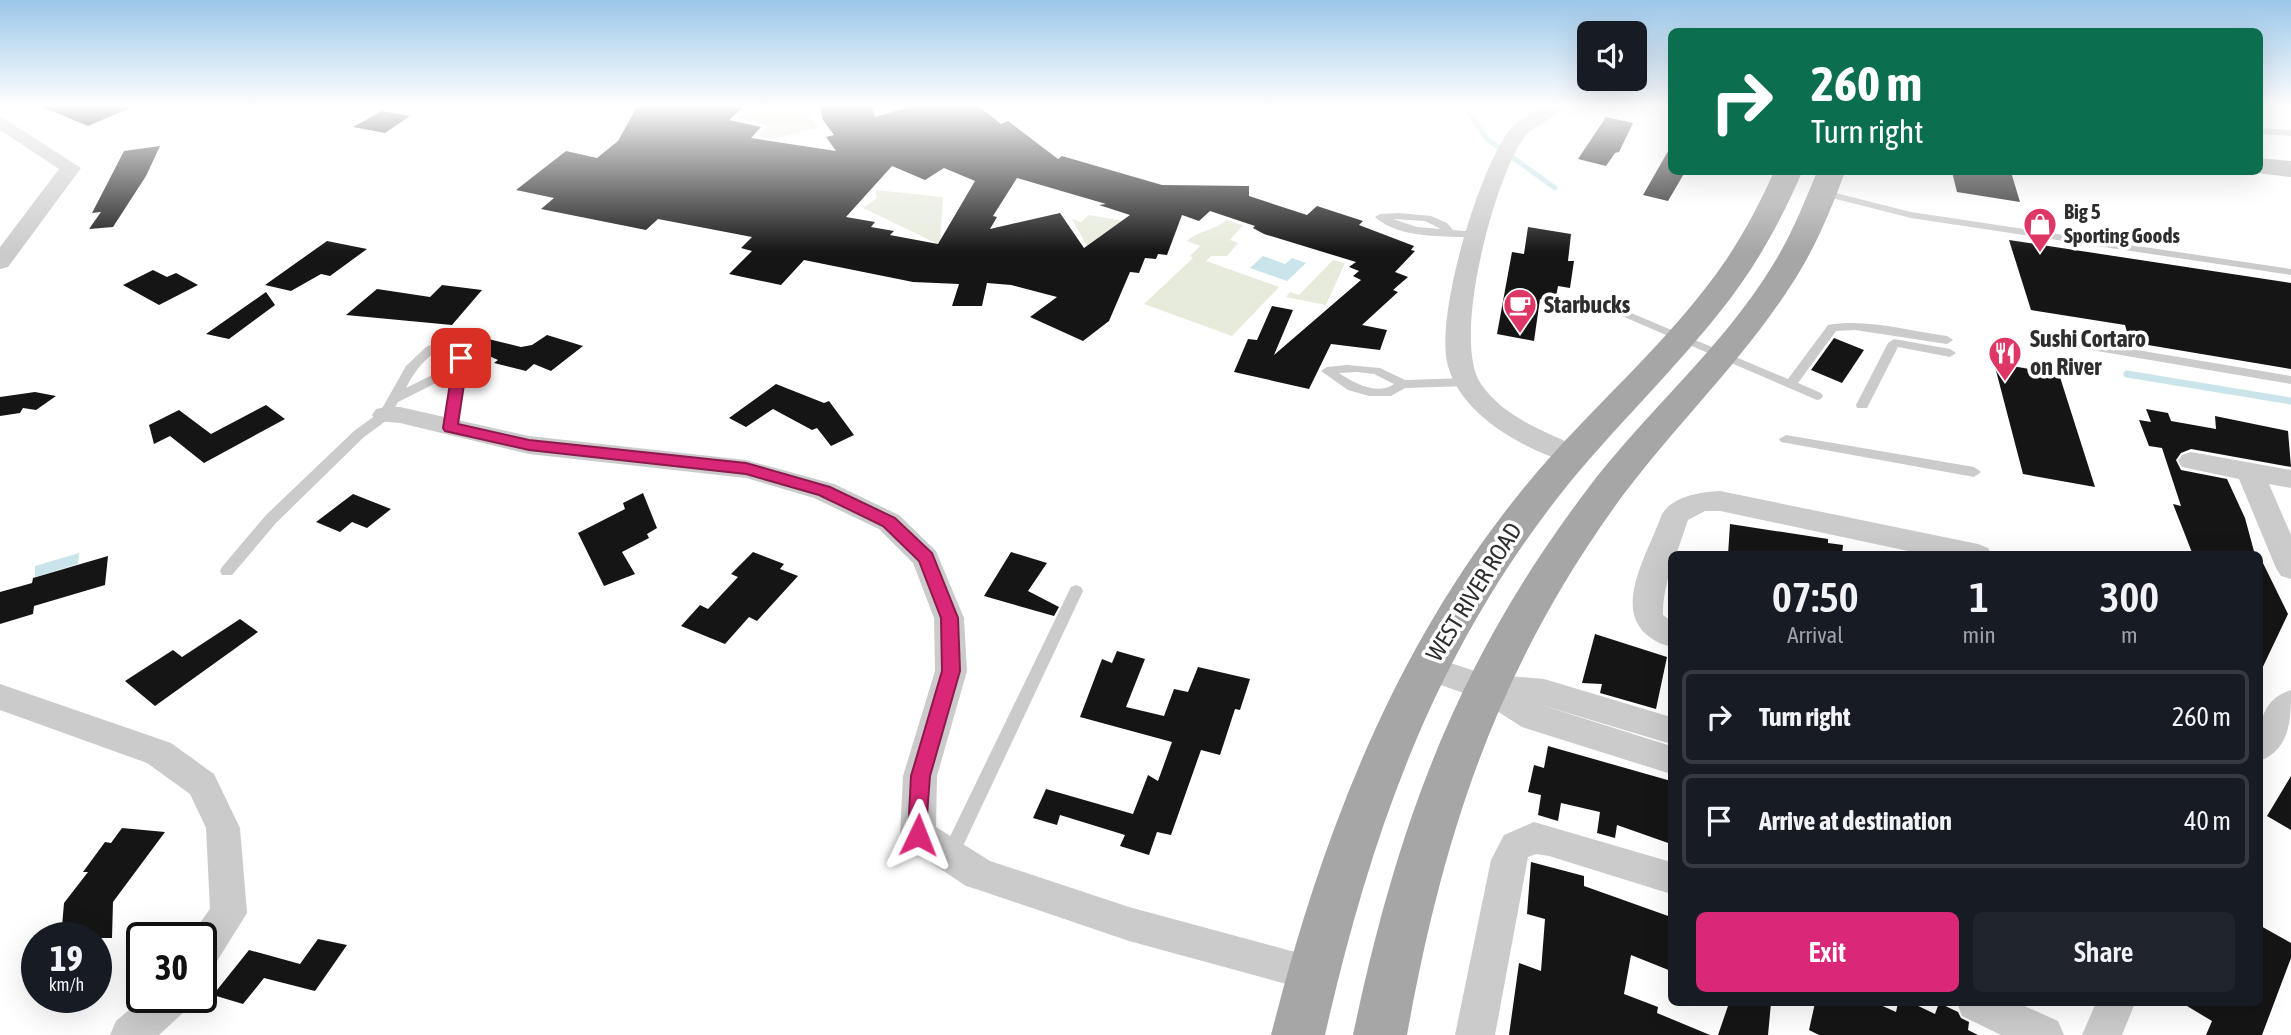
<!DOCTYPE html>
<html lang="en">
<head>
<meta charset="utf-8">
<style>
  :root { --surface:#171b24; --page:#20242c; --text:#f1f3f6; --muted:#9ea1a6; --line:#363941; --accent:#db2777 }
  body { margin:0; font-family:"Asap Condensed",sans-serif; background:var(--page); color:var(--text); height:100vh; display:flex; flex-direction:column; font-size:26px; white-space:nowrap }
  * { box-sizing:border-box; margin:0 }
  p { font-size:23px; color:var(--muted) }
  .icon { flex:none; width:38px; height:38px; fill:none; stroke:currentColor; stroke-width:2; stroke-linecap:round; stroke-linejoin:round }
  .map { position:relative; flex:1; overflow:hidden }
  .side { position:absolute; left:1668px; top:551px; width:595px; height:455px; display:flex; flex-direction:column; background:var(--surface); border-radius:10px; box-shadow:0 7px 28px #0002 }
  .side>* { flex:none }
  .hud { position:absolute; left:1668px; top:28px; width:595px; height:147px; border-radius:10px; box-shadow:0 7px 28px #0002; background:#0b6e4f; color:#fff; overflow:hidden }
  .tools { position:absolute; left:1577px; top:21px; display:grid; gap:14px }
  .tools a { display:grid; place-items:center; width:70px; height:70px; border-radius:10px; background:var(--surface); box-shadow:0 7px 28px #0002; font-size:35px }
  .speed { position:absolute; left:21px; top:922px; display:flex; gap:14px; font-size:35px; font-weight:700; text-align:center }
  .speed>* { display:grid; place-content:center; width:91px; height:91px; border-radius:50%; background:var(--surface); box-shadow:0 7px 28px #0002; line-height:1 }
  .speed small { font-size:18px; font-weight:400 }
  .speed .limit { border:4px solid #111; border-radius:10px; background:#fff; color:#111 }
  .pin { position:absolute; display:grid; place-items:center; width:60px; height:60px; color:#fff; margin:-30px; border-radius:14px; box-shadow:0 4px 10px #0006 }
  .me { position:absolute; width:77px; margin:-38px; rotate:2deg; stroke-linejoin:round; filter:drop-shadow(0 0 5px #0008) }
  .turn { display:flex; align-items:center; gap:24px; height:147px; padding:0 28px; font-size:32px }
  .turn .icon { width:91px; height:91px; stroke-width:2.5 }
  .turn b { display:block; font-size:49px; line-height:60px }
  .eta { display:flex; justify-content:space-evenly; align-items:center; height:119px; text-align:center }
  .eta b { font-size:42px; font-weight:600; line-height:49px }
  .action { display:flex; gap:14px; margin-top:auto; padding:14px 28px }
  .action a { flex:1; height:80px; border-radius:10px; background:var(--accent); color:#fff; font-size:28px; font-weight:600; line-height:80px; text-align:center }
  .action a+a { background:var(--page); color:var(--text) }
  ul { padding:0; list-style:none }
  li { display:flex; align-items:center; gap:21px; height:94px; margin:0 14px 10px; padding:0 14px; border:4px solid var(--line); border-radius:10px }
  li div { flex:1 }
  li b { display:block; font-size:26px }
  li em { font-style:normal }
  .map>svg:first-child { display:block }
</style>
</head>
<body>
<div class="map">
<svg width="2291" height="1035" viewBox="0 0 2291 1035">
  <rect width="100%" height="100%" fill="#fff"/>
  <path fill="#e7ebdc" d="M751 107H763L781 113 807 111 817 128 772 139 757 136 770 126 737 118Z
    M875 190 943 197 940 245 863 208 877 198Z
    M1089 215 1130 222 1111 238 1102 234 1088 248 1072 219 1081 222Z
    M1226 220 1243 225 1230 240 1238 243 1227 256H1211L1206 261 1279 287 1232 336 1144 304 1193 258 1190 256 1200 246 1187 241C1198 230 1215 231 1226 220Z
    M1333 260 1345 263 1326 305 1286 297 1290 292 1299 295Z"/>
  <path fill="#c9e4ea" d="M1263 256 1285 264 1292 258 1306 263 1287 281 1250 268Z
    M79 553 78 564 35 577V566Z"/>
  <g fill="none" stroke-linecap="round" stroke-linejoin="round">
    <path stroke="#c9e4ea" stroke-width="5" d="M1465 107 1487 139 1555 188"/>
    <path stroke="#c9e4ea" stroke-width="7" d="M2127 374 2291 401"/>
  </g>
  <path fill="#151515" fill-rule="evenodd" d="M42 107H132L88 126Z
    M637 107H743L729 120 761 127 751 138 836 151 826 137 834 135 823 120 820 107H872L875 117 909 107H980L1001 124 1008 121 1058 159 1062 156 1162 185 1249 186V196L1307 215 1317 206 1363 221 1359 225 1414 246 1411 250 1415 251 1395 272 1408 277 1393 290 1398 292 1362 325 1387 330 1380 350 1331 344 1309 389 1234 372 1248 339 1257 340 1272 306 1293 310 1274 355 1361 280 1353 276 1359 271 1349 267 1356 262 1264 234 1253 228 1255 226 1210 211 1199 221 1182 215 1167 255 1158 254 1156 259 1145 258 1139 273 1130 272 1109 321 1083 341 1030 317 1057 297 1011 285 987 283 982 306H952L959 284 913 282 804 260 781 285 729 274 752 251 741 248 752 237 658 219 646 230 541 209 554 198 516 190 566 151 597 158 618 141ZM892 166 925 180 944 168 975 181 938 244 890 235 894 231 871 227 875 222 846 217ZM1017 178 1106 204 1099 205 1130 215 1084 248 1060 213 990 229 997 217 993 216Z
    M382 111 410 116 385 133 353 127Z
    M1606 117 1633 123 1619 152 1615 153 1606 166 1578 159Z
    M160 146 146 176 113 227 89 229 101 212 92 213 124 151Z
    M1671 146V172H1685L1668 201 1643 195Z
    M1952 172H2011L2020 202 1957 192Z
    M1528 227 1571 234 1568 261H1574L1570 288 1558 286 1555 302 1540 299 1534 341 1497 334 1512 252 1524 254Z
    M2009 240 2291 283V369L2130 342 2125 325 2031 310Z
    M327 241 367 249 330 276 321 274 291 291 265 285Z
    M153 270 167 277 176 273 198 285 159 305 123 285Z
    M442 285 482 290 452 325 346 315 377 289 430 297Z
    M266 292 275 305 229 339 206 334Z
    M463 333 521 347 532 345 547 335 583 346 551 371 534 364 526 371 494 363 498 360 460 343Z
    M1834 338 1864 350 1842 383 1811 370Z
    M1994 363 2059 374 2095 487 2023 474Z
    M776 384 824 403 829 401 854 435 831 446 817 428 812 430 773 409 746 427 729 418Z
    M35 392 56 396 36 410 23 408 20 413 0 416V397Z
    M266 405 285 419 204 463 170 436 154 444 149 425 179 410 211 434Z
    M2146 409 2168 413 2171 421 2216 429 2215 416 2288 431 2291 467 2191 449 2181 453 2176 460 2181 470 2227 479 2245 518 2255 555H2193L2173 504 2181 506 2162 448 2149 446 2139 420 2151 422Z
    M643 493 657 528 647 534 649 538 622 552 635 574 604 586 578 533 625 509 623 503Z
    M353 494 391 509 367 528 352 522 340 532 316 522Z
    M1730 524 1828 539V543L1843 545 1842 555H1728Z
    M753 552 784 564 780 569 798 576 757 621 749 617 725 644 681 626 700 605 708 609 738 577 731 574Z
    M1011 552 1047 563 1028 591 1059 607 1054 616 984 596Z
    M2259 555 2288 614 2259 675Z
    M108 556 105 585 34 606 33 614 0 624V592L32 583 33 578Z
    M240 619 258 632 155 706 125 681 173 650 182 657Z
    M1595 634 1667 657 1656 709 1600 693 1602 684 1582 683Z
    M1117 651 1145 659 1126 707 1164 716 1174 689 1188 692 1198 667 1250 679 1240 710 1235 709 1220 755 1201 750 1171 835 1157 832 1149 855 1120 846 1125 835 1060 815 1057 825 1033 818 1046 789 1133 814 1148 775 1158 781 1172 742 1080 717 1102 659 1112 663Z
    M1548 746 1671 781V844L1617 825 1615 838 1597 833 1600 812 1561 803 1558 821 1538 815 1541 795 1528 792 1534 765 1544 768Z
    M2291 776V830L2267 816Z
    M122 828 165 832 113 902 112 938H61L64 903 88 872H83L105 842 111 843Z
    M1531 862 1584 876V886L1671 917V971L1631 955 1624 994 1658 1007 1657 1013 1710 1035H1509L1519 963 1541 971 1545 919 1527 914Z
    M2259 925 2291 943V958L2262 1035H2206L2212 1021 2182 1003H2259Z
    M318 939 347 945 315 991 264 978 243 1004 213 995 249 950 300 964Z
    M1729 1003H1771L1768 1035H1718Z
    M1815 1003H1876L1896 1012 1898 1003H1912L1935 1014 1939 1003 1958 1012 1961 1018 1969 1022 1968 1030 1978 1035H1819L1809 1030Z"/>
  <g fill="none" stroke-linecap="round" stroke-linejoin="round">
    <path fill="#cbcbcb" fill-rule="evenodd" d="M2259 128 2291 130V136L2259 134Z
      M1824 190 1911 212 2291 269V275L1911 218 1820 195V191Z
      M1399 213 1431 216 1447 223 1453 230 1477 232 1482 235 1477 238C1444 235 1401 240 1375 217L1380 214ZM1393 219 1425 221 1441 229 1417 227Z
      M1598 299 1788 379 1828 325C1866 318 1909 331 1947 336L1953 340 1947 344 1855 330 1836 331 1798 383 1821 393 1823 396 1821 399 1817 400 1594 304 1592 302Z
      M2066 338 2291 376V384L2062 345 2060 342 2062 339Z
      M1894 339 1950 349 1956 353 1950 357 1898 347 1867 408H1857L1856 405 1888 343Z
      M440 341 455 345 467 358 455 431 450 432 443 428 452 375 398 402 390 418 364 437 276 523 232 575H222L220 571 222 567 266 515 354 431 380 412 406 366 426 347ZM441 349 447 351 455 359 454 364 406 388C414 372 425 357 441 349Z
      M1347 365 1380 368 1405 380 1468 378 1474 382 1468 386 1405 388 1391 396H1369L1348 390 1321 371 1327 367ZM1357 372 1374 374 1394 384C1377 396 1354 383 1339 373Z
      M1786 435 1974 467 1981 472 1974 477 1781 442 1779 439Z
      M1076 585 1081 587 1083 591 956 861 950 863 944 861 941 855 944 849 1069 591 1071 587Z"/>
    <path fill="#cbcbcb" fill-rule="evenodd" d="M1542 107H1564C1554 121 1533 124 1523 139 1494 181 1451 340 1481 384 1504 418 1548 433 1583 449L1587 455 1583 461 1574 464C1527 451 1462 417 1448 366 1434 318 1478 173 1508 132 1517 121 1530 113 1542 107Z
      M0 116 81 168 8 267 0 269V247L59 169 0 130Z
      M385 407H400L529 436 746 460 834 484 899 515 936 551 964 618 967 671 937 776 936 827 990 861 1129 907 1325 960 1331 973 1325 986 1312 991 1129 941 979 890 966 886 906 846 900 835 903 776 935 671 934 618 913 563 879 529 814 498 746 478 529 454 400 423 376 421 372 415 376 409Z
      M2191 452 2291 470V488L2269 484 2291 535V579L2281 576 2276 568 2239 479 2182 467 2178 461 2182 455Z
      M1720 491 1978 544 1988 548 1992 555H1927L1720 511H1705L1688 520 1676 555H1671C1671 576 1662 593 1663 615L1671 621V647C1601 626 1645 561 1662 514 1673 496 1701 492 1720 491Z
      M1426 655 1484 674 1544 679 1671 717V744L1538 704 1671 746V774L1522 727 1475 697 1415 676 1410 667 1415 658Z
      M0 684 171 743 214 774 240 828 247 913 214 966 201 971V938H189L210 909 206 828 190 794 147 763 0 710Z
      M2291 690C2291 718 2291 750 2259 761 2259 731 2257 701 2291 690Z
      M1534 822 1671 862V894L1549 856 1536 854 1528 857 1495 1035H1455L1491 860 1504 835Z
      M143 998H190L185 1011 159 1035H110L116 1021Z
      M1957 1003H2018L2058 1021 2064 1035H2001L1962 1016Z
      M2096 1003H2135L2122 1035H2082Z"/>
    <path fill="#b8b8b8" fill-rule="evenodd" d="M2259 158 2291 161V177L2249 172H2259Z"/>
    <path fill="#a6a6a6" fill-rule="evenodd" d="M1774 172H1802C1780 223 1754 270 1719 313 1665 381 1601 440 1549 509 1428 669 1369 842 1325 1035H1271C1321 838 1393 648 1523 489 1587 410 1668 345 1726 260 1745 232 1760 202 1774 172Z
      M1817 172H1845C1833 204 1821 234 1804 264 1752 354 1673 425 1613 509 1495 675 1443 836 1407 1035H1353C1397 826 1456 663 1586 491 1645 412 1723 348 1774 263 1792 234 1804 203 1817 172Z"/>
  </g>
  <linearGradient id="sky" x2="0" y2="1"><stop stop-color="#9bc7e9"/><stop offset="0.42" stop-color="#fff"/><stop offset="1" stop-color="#fff" stop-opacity="0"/></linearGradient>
  <rect width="2291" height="252" fill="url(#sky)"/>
  <path fill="#db2777" stroke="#8e194d" stroke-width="2" d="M461 353 468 358 458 424 529 440 746 463 830 487 895 518 932 553 958 618 960 671 930 776 925 841 918 844 911 841 908 835 911 776 942 671 941 618 919 561 883 526 819 495 746 474 529 450 445 431 443 428 454 358Z"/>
  <defs>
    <symbol id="shop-pin" viewBox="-11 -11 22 30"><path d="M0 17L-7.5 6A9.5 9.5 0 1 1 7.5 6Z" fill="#de3765" stroke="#fff"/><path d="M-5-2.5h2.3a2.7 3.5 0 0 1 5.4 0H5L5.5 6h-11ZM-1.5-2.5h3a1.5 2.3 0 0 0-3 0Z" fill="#fff"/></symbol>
    <symbol id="cafe-pin" viewBox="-11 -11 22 30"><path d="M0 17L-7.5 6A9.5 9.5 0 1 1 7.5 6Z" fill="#de3765" stroke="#fff"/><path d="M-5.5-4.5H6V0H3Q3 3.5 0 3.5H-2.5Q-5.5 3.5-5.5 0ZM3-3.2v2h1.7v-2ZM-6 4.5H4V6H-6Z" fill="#fff"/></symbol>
    <symbol id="restaurant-pin" viewBox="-11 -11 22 30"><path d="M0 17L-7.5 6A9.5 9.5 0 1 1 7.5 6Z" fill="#de3765" stroke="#fff"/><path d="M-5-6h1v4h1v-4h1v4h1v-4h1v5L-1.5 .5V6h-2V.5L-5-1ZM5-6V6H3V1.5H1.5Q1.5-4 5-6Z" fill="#fff"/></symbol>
  </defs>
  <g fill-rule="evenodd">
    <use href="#shop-pin" x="2021" y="205" width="38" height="52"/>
    <use href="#cafe-pin" x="1501" y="286" width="38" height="52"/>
    <use href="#restaurant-pin" x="1986" y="334" width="38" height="52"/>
  </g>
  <g text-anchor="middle" stroke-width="7" stroke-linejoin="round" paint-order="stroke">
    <g font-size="21" font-weight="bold" fill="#2e2e2e" stroke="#fff" text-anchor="start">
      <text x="2064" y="219">Big 5<tspan x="2064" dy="24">Sporting Goods</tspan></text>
    </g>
    <g font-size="24" font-weight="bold" fill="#2e2e2e" stroke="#fff" text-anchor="start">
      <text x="1544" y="313">Starbucks</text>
      <text x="2030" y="347">Sushi Cortaro<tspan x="2030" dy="28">on River</tspan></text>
    </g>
    <g font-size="24" fill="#2e2e2e" stroke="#fff">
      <text transform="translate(1474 592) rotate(-58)" y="8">WEST RIVER ROAD</text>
    </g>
  </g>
</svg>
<div class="tools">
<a><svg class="icon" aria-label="sound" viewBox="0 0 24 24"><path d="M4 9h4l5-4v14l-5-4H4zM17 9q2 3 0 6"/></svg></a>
</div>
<div class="speed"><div>19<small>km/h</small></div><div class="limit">30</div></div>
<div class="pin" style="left:461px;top:358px;background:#d93025"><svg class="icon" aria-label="arrive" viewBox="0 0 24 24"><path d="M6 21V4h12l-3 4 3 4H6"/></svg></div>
<svg class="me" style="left:918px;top:835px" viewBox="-20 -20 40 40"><path d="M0-17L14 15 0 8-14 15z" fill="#db2777" stroke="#fff" stroke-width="4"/></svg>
<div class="hud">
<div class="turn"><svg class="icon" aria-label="right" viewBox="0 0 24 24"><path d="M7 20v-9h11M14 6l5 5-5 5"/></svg><div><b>260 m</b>Turn right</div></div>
</div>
<section class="side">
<div class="eta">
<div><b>07:50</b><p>Arrival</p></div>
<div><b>1</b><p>min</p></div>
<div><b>300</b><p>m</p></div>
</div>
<ul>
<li><svg class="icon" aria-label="right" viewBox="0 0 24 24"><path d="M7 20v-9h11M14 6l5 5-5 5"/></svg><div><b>Turn right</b></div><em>260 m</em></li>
<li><svg class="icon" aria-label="arrive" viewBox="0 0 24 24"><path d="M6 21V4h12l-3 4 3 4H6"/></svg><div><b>Arrive at destination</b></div><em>40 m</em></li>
</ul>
<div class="action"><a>Exit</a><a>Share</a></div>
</section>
</div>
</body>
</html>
